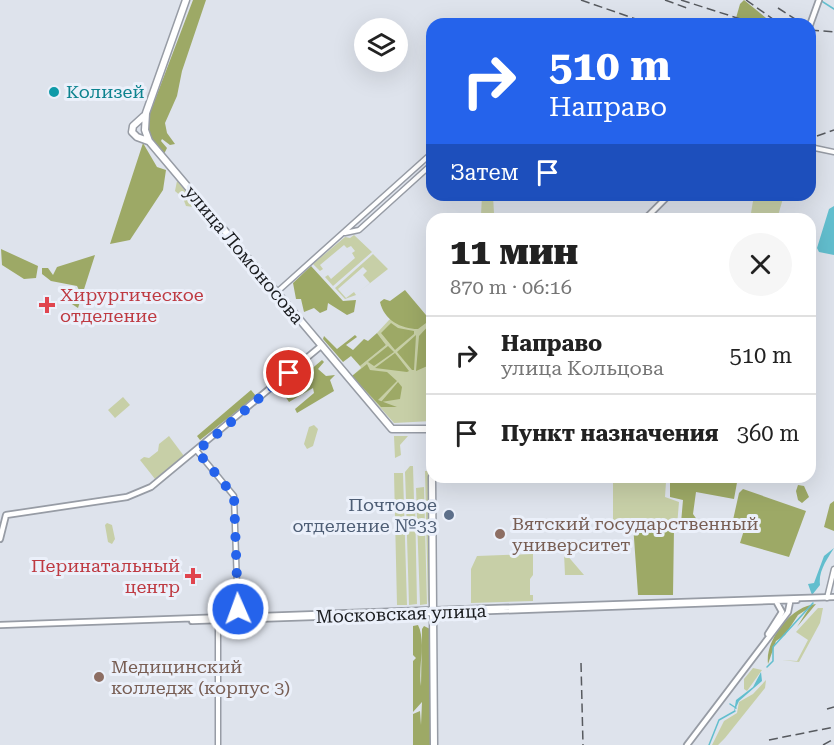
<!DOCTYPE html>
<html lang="ru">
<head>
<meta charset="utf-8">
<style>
  :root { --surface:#fff; --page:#f6f6f6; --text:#222; --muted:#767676; --line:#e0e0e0 }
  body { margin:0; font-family:"Roboto Serif",serif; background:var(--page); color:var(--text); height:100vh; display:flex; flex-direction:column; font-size:22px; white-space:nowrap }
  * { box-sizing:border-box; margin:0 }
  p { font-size:20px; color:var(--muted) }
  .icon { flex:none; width:33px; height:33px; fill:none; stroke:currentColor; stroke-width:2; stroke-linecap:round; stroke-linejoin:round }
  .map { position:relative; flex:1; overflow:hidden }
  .side { position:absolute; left:426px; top:213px; width:390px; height:270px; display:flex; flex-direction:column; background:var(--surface); border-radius:18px; box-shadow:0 6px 24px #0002 }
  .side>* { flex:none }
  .hud { position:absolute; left:426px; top:18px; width:390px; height:183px; border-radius:18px; box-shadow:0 6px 24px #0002; background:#2563eb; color:#fff; overflow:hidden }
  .controls { position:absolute; left:354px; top:18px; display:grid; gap:12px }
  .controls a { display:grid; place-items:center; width:54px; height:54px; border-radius:50%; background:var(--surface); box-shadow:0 6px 24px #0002; font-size:30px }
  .pin { position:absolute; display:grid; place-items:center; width:51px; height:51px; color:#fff; margin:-26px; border:3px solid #fff; border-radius:50%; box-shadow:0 2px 6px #0007 }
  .me { position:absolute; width:66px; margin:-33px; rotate:358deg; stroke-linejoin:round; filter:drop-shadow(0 0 4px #0008) }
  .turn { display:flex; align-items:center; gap:21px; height:126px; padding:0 24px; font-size:27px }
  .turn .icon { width:78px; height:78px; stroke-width:2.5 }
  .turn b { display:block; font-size:42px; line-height:51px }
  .then { display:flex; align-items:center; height:57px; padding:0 24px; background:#0003; gap:12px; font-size:22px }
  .round { display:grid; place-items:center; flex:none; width:63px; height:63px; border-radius:32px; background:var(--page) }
  .headline { display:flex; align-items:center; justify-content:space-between; height:102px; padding:0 24px }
  h1 { font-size:36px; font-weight:800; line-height:45px }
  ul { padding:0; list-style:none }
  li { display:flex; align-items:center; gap:18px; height:78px; padding:0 24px; border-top:2px solid var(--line) }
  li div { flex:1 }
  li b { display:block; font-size:22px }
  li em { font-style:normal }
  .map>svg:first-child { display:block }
</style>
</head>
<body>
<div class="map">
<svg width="834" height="745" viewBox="0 0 834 745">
  <rect width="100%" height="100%" fill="#dee3ec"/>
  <path fill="#c7cfa7" d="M177 181 194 201 193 207 186 206 183 198 175 191Z
    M482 195 493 196 494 213 490 218 481 215Z
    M754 195H784L777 219H750Z
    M354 235 372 252 333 286 325 277 328 275 331 279 355 258 352 253 355 251 351 246 347 248 344 245 320 265 323 269 320 271 313 264 345 237 350 238Z
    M373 254 388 269 360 291 370 283 363 275 367 271 363 267 338 289 346 298 354 292 356 295 345 299 335 288Z
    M414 301 432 322V421L394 423 352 376 361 368 360 366 386 345 377 333 389 320Z
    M123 397 130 405 115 418 108 410Z
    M314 425 318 429 313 446 307 449 304 444 309 427Z
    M169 436 184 456 155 479 140 460 144 457 149 458 158 451 159 444Z
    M394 436H408L400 445 401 455 395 458Z
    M410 466H413L414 500H406L405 472Z
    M425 471H428C429 505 436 575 428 604Z
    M394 473H403L407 605H397Z
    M613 479 666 482 665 497 679 502 677 526 613 524Z
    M424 487 427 604 420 605 416 488Z
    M406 502H415L417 604 409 605Z
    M107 523 112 525 115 539 112 544 108 542 105 525Z
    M564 553 566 554 584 575H565Z
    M533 554V575L530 579V595H533V601L471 603V569L477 556Z
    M818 608H823L820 623 799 662 782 660 797 661 808 640 796 632Z
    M753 668 762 670 747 691 744 689V679Z
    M766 680 765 688 725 738 718 745H712L724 721 737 713 739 702 753 694Z"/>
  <path fill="#9da966" d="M193 0H206L182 71 177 96 165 123 167 133 175 144 170 145 162 139 161 141 167 148 164 154 151 140 145 126Z
    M744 0 771 22 770 24 736 18 740 4Z
    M143 143 157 167 166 170 163 190 130 240 110 244Z
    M1 249 38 266 36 278 24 279 2 265Z
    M95 255 78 308 61 297 62 294 74 298 78 297 80 292 77 286 51 281 42 274V268H48L53 275 57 267Z
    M311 266 343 301 356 300 354 312 347 315 328 303 327 310 320 313 314 308 304 312 301 299H296L293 283Z
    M405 290 430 320 418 329C401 329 384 320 380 302L384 299 390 301Z
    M432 322V364L416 371 419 336Z
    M391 323 398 328 414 331V334L395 350 381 333Z
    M377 333 386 345 360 366 351 356 343 362 323 339 324 336 337 349 355 335 357 337 346 345 353 350 364 339 368 341Z
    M416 335 414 370H412L397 352Z
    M388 346 394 352 374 366 368 362Z
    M395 353 409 371 407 372 375 368Z
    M322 360 324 362 318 369 326 376 335 375 330 380 334 391 297 413 295 409 314 393 313 388 289 402 283 393Z
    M367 364 370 370 387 372 397 381 378 400 397 407H381L352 376Z
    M398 382 402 387 400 399 381 402Z
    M251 390 256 396 200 440 197 436Z
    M623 477H738L734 499 696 492 693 514 700 524V528L681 523 683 500 670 497V479Z
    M798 485 804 486 809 497 802 503 798 500 796 491Z
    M743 489 806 511 789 557 740 543 745 527 733 520 739 493Z
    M834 501V531L824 527 830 504Z
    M633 524 674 528 673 595H638Z
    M816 604 797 627 809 608 798 615 785 635 776 641 768 664C765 640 791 606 816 604Z
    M418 625C426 640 418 668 421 686L422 629 424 626 432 630 431 745H413V714L420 711 421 725 422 702 413 712V661L416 658 413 655V626Z"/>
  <path fill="#62bece" d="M834 206V255L819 252 817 248 829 209Z
    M834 548C828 558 818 571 820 585L812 595 808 584 814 583 824 556Z
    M761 672 762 681 739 701 734 712 736 700 753 687Z"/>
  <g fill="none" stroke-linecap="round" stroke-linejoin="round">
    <path stroke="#62bece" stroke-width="1.5" d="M820 0 834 9
      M767 667 773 661V647L813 603
      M730 704 736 708
      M709 745 719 720 735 711"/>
    <defs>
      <path id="tertiary" d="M810 147 834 152
        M345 233 359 230 432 164
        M277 292 432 153
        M197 451 234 496 238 616
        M827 598 834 569
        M218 620V745"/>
      <path id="secondary" d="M810 25 819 0
        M645 219 669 195
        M0 539 6 515 127 497 151 487 321 346
        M436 610 834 597
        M436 613 797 600
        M192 621 432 613
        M0 625 432 610
        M768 634 782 612 777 603
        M687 745 788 612 790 602"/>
      <path id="trunk" d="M186 0 146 113 145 130 149 141 392 429H432
        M144 116 133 126 132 132 137 137 148 141
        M432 477 434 745"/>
    </defs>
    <use href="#tertiary" stroke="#979ca5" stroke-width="7"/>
    <use href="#secondary" stroke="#979ca5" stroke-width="8"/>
    <use href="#trunk" stroke="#979ca5" stroke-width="9"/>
    <use href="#tertiary" stroke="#fff" stroke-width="4"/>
    <use href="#secondary" stroke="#fff" stroke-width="4.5"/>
    <use href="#trunk" stroke="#fff" stroke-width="6"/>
    <path stroke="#575a5f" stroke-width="1.5" stroke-dasharray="9 4.5" stroke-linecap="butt" d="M581 0 650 24
      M665 0 687 8
      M681 0 756 24
      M746 0 780 24
      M778 8 803 24
      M810 30 834 32
      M817 136 834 130
      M581 663 583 745
      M827 709 834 707
      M769 740 834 727
      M823 745 834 739"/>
  </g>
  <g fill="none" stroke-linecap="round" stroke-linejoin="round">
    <path stroke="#2563eb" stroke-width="10" stroke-dasharray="0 18" d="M238 609 234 496 197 451 289 373"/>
  </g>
  <circle fill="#0f9aa8" stroke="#ebf0fa" stroke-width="2" cx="54" cy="92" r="6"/>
  <g fill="#e0444e" stroke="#ebf0fa" stroke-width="2">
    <path d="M44 296h6v6h6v6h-6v6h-6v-6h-6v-6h6z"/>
    <path d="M190 567h6v6h6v6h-6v6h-6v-6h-6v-6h6z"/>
  </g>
  <circle fill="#5c6f8a" stroke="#ebf0fa" stroke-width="2" cx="449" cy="515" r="6"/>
  <g fill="#8d6e63" stroke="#ebf0fa" stroke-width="2">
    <circle cx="500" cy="534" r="6"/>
    <circle cx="99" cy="677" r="6"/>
  </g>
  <g text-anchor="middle" stroke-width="6" stroke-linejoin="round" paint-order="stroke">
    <g font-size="18" fill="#0d838f" stroke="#ebf0fa" text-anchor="start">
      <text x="66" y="98">Колизей</text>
    </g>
    <g font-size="18" fill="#1a1c1f" stroke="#ebf0fa">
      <text transform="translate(244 255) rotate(50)" y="6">улица Ломоносова</text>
      <text transform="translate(401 614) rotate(-2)" y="6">Московская улица</text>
    </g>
    <g font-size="18" fill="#be3a42" stroke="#ebf0fa" text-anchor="start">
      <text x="60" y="301">Хирургическое<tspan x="60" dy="21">отделение</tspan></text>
      <text x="180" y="572" text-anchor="end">Перинатальный<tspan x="180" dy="21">центр</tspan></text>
    </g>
    <g font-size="18" fill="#4e5e75" stroke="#ebf0fa" text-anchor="end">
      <text x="437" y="511">Почтовое<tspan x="437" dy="21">отделение №33</tspan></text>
    </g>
    <g font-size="18" fill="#785e54" stroke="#ebf0fa" text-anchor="start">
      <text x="512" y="530">Вятский государственный<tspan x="512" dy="21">университет</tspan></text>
      <text x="111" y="673">Медицинский<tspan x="111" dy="21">колледж (корпус 3)</tspan></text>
    </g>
  </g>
</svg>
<div class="controls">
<a><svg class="icon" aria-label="layers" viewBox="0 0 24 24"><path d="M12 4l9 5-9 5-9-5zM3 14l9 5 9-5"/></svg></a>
</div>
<div class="pin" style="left:289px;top:373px;background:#d93025"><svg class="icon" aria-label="arrive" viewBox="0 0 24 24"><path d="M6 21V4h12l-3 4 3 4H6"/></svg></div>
<svg class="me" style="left:238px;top:609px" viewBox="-20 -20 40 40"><circle r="17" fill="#2563eb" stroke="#fff" stroke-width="3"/><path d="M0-11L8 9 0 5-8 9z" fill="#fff"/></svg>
<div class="hud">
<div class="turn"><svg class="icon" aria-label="right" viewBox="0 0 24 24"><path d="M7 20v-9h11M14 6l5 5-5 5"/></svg><div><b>510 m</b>Направо</div></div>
<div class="then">Затем<svg class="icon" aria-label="arrive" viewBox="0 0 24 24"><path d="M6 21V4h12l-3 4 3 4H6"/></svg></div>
</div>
<section class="side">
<div class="headline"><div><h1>11 мин</h1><p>870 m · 06:16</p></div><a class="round"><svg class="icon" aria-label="close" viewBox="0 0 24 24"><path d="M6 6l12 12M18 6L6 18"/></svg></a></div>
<ul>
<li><svg class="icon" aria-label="right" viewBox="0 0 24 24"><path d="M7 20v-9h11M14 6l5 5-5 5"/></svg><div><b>Направо</b><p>улица Кольцова</p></div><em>510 m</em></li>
<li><svg class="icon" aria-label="arrive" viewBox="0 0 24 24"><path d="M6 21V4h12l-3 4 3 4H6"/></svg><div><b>Пункт назначения</b></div><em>360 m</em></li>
</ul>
</section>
</div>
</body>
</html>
